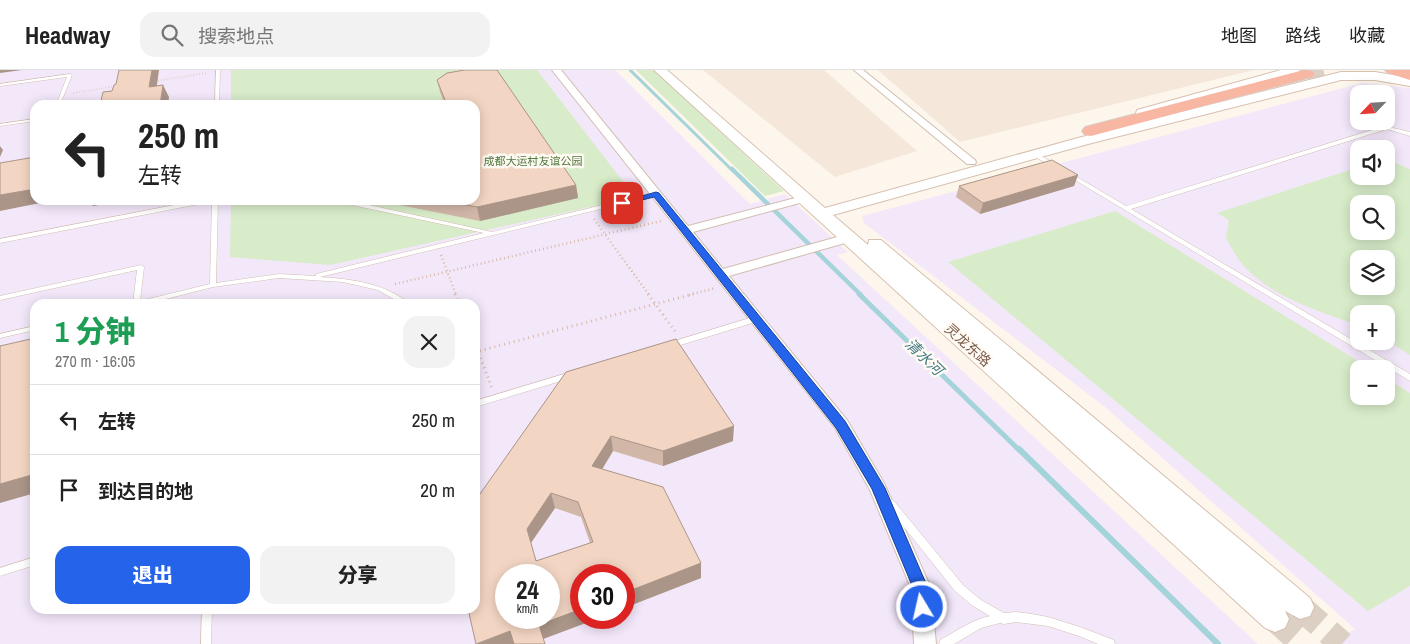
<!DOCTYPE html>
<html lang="zh">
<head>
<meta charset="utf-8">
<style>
  :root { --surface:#fff; --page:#f2f2f2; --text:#222; --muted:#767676; --line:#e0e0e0; --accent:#2563eb }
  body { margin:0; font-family:"Archivo Narrow","Noto Sans SC",sans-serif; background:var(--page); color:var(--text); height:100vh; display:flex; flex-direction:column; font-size:19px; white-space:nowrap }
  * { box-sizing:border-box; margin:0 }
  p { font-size:16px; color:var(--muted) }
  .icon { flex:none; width:28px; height:28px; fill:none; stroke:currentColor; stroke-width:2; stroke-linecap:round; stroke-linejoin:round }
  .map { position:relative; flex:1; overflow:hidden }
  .drawer { position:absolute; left:30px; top:229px; width:450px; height:315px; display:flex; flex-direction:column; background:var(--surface); border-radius:15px; box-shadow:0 2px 12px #0003 }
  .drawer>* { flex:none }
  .top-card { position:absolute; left:30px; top:30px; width:450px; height:105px; border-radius:15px; box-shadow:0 2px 12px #0003; background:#fff; color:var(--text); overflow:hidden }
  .needle { width:32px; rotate:245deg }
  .tools { position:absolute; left:1350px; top:15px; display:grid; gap:10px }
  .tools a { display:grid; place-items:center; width:45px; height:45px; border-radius:10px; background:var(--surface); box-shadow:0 2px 12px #0003; font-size:25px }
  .speed { position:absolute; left:495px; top:494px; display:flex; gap:10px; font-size:25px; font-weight:700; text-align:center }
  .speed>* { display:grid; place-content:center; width:65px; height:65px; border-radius:50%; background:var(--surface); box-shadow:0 2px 12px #0003; line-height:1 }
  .speed small { font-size:12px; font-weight:400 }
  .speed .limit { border:8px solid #d22; background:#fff; color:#111 }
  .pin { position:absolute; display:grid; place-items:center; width:42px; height:42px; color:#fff; margin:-21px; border-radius:10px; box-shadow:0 2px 8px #0006 }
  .me { position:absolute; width:55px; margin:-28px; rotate:351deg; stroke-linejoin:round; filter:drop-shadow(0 0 4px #0008) }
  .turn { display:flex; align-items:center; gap:18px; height:105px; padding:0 25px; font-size:22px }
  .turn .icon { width:65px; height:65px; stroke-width:2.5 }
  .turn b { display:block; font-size:35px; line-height:42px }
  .round { display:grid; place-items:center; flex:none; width:52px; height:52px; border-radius:15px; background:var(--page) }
  .summary { display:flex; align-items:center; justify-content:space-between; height:85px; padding:0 25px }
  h1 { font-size:30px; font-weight:800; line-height:38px; color:#1e9e55 }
  .primary-button { display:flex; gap:10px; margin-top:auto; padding:10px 25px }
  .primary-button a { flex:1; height:58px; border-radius:15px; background:var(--accent); color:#fff; font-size:20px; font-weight:800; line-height:58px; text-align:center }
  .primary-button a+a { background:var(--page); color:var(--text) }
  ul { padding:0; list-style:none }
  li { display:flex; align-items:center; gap:15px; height:70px; padding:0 25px; border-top:1px solid var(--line) }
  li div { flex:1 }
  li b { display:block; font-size:19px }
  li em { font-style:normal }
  header { display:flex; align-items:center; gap:30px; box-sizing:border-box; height:70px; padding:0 25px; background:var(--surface); border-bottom:1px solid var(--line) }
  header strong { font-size:24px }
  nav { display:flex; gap:28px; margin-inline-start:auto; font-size:18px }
  .search { width:350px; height:45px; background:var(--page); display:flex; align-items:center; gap:12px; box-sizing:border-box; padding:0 18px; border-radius:15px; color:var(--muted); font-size:19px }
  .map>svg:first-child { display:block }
</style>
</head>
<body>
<header>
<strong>Headway</strong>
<div class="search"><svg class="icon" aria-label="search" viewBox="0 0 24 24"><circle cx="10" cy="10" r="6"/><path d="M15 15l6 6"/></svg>搜索地点</div>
<nav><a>地图</a><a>路线</a><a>收藏</a></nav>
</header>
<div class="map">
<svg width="1410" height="574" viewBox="0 0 1410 574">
  <rect width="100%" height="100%" fill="#fdf6ec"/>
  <path fill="#f5e8da" d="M703 0H824L917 81 835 107Z
    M878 0H1254L960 72Z"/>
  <path fill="#f3e8fa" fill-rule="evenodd" d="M0 0H615L750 134 785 124 848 182 837 185 1258 574H0ZM35 35H475V130H35ZM35 234H475V539H35ZM506 505H549V548H506ZM581 505H624V548H581Z
    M1362 13 1410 18V574H1328L1355 559 1105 337 864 153 862 146ZM1359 24H1386V51H1359ZM1359 79H1386V106H1359ZM1359 134H1386V161H1359ZM1359 189H1386V216H1359ZM1359 244H1386V271H1359ZM1359 299H1386V326H1359Z"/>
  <path fill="#d8ecc9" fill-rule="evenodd" d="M231 0H537L635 127 330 195 230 187 231 130H475V35H231Z
    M636 0H654L784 121 765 126Z
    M1386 89 1410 99V285L1386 270V244H1359V256C1319 241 1272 228 1243 195 1236 187 1231 177 1226 168L1229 150 1217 143 1359 97V106H1386ZM1359 134H1386V161H1359ZM1359 189H1386V216H1359Z
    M1115 141 1371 299H1359V326H1386V308L1410 323V516L1368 541 948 192Z"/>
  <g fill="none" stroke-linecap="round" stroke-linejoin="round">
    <path stroke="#a5d3da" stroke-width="3" d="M630 0 733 101"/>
    <path stroke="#a5d3da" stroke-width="4.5" d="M732 99 861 225"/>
    <path stroke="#a5d3da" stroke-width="5" d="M859 224 1020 381"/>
    <path stroke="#a5d3da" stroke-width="6" d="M1019 379 1218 574"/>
    <path stroke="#dcd0c4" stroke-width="26" stroke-dasharray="26 12" stroke-linecap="butt" d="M1300 537 1342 574
      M1275 549 1303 574"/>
    <path stroke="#dcd0c4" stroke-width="17" stroke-dasharray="17 9" stroke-linecap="butt" d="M1307 4 1327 0"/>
    <defs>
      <path id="lane" d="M216 0H220L219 35H215Z
        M70 4 72 5 60 35H56L67 7 0 16V14Z
        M35 49V51L0 56V54Z
        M1385 56 1410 62V66L1387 59 1131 139 1410 304V311L1065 104 1068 102 1070 103 1126 136Z
        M1035 83 1056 94 1057 95 1052 96 1033 86 1032 85Z
        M656 122 659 124 658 125 320 207C351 209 385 213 410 234H402L378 220 343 212 279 208 213 217 146 234H133L137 200 0 230V226L141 195 144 197 140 231 210 214 212 130H218L216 213 279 204 316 206V204L484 163 338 132 335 130H346L492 162Z
        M200 130H212L209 132 0 173V169Z
        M753 247H756L760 249 759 251 674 277H671L667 275 668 273Z
        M35 256V260L0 268V264Z
        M571 302 575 305 574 307 475 337V331Z
        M891 430 894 431 963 515 981 530 1004 543 1016 542 1032 544 1048 547 1080 557 1114 570 1115 574H1098L1079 566 1048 556 1016 552 1004 554 1000 553 981 558 954 574H939L940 570C957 561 971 550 990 546L973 536 955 521 888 437 886 434 888 431Z
        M35 487V495L0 506V498Z
        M202 539H212L211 574H201Z"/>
      <path id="street" d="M552 0H561L688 156 803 126 807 127 809 129 807 131 693 162 723 199 848 164 854 168 852 171 729 206 847 350 884 413 931 518 936 574H914L911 518 870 420 835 358Z
        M854 0H863L975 90 976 92 975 94H967Z"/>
      <path id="secondary" d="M654 0H667L825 138 1078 68 1341 2H1375L1410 8V16L1375 10H1341L1088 74 833 145 868 175 869 170H881L1310 528 1314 537 1310 546 1300 549 1285 541 1289 549 1285 558 1275 562 1265 558Z
        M1281 0H1300L1298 2 1147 46H1137L1136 43 1137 40Z"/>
      <path id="highway" d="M1304 0 1312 1 1315 4 1312 7 1091 66 1085 65 1082 61 1085 57Z
        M1385 0H1410V10L1388 3Z"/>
    </defs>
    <use href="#lane" stroke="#d1beb0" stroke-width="1"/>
    <use href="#street" stroke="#d1beb0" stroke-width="2"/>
    <use href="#secondary" stroke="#d6c0b0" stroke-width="2"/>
    <use href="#highway" stroke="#dad1cd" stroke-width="2"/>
    <path stroke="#d9b8a5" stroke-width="2" stroke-dasharray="0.5 2.5" stroke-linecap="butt" d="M155 11 208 3
      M73 23 117 16"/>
    <path stroke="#d9b8a5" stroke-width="2.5" stroke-dasharray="1 3" stroke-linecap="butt" d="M594 149 649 225
      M441 185 456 225
      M395 214 661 151
      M689 225 716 218"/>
    <path stroke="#d9b8a5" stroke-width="3" stroke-dasharray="1 4" stroke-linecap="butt" d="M455 224 459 234
      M648 224 677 264
      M475 274 492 318
      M475 282 693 224"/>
    <use href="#lane" fill="#fff" fill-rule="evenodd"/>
    <use href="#street" fill="#fff" fill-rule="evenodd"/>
    <use href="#secondary" fill="#fff" fill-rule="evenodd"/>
    <use href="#highway" fill="#f7b7a3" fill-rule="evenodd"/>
  </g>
  <path fill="#d1b7a8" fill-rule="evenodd" d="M465 0H497L576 115 578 128 480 151 374 130H475V35H445L440 22 437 10 447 3Z
    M1078 105 1074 116 980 144 956 127 959 116Z
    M566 302 733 371 663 396 613 381 602 399 701 493V508L624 538V505L581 548H599L543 569 477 574ZM555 438 581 447 590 473 536 491 531 473Z"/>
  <path fill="#aa9588" d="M0 0H22L0 3Z
    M152 0H159L155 29 149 17Z
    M163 15 169 27 168 35H160Z
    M0 76 3 80 0 87Z
    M1078 105 1074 116 980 144 983 133Z
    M576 115 578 128 480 151 477 137Z
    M35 119V130H55L0 141V125Z
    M89 130H124L93 136Z
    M734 356 733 371 663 396V381Z
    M611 366 613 381 595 411 592 396Z
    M35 404V423L0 433V414Z
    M551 423 555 438 530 474 527 459Z
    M701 493V508L624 538V523Z
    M581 539V548H599L543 569 539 555Z
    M510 561 515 574H477Z"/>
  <path fill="#f3d5c3" stroke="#aa9588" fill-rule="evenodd" d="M119 0H152L149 17 163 15 160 35H100L103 22 112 21 114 15 116 14Z
    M465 0H497L576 115 477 137 439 130H475V35H447L437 10 447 3Z
    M35 87V119L0 125V93Z
    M1052 90 1078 105 983 133 959 116Z
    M35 268V404L0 414V276Z
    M676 269 734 356 663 381 611 366 592 396 663 417 701 493 624 523V505H581V539L539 555 545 574H514L510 561 476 574 468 539H475V431L566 302ZM551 423 578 432 593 472 536 491 527 459ZM506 505H549V548H506Z"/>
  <path fill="#2563eb" stroke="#184099" d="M656 122 659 123 845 351 885 418 928 518 930 537 928 542 922 544 917 542 913 518 872 419 836 358 654 127 622 135 618 133Z"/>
  <g text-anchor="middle" stroke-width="5" stroke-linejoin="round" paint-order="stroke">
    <g font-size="11" fill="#537a41" stroke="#fffaf3">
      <text x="533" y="95">成都大运村友谊公园</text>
    </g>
    <g font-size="14" fill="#7a5c4d" stroke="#fffaf3">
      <text transform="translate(968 275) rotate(42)" y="5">灵龙东路</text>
    </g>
    <g font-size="15" font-style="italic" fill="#437c86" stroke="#fffaf3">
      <text transform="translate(924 287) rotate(44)" y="5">清水河</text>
    </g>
  </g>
</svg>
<div class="tools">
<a><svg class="needle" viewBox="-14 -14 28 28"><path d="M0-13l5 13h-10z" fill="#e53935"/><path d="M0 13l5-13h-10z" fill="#767676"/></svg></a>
<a><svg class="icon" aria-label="sound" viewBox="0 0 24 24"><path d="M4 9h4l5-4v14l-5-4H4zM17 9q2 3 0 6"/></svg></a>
<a><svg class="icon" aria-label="search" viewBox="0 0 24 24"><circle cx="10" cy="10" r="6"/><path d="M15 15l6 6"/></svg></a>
<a><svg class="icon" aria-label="layers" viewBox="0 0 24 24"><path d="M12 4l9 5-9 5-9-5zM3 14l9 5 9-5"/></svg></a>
<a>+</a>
<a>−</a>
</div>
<div class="speed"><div>24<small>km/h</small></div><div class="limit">30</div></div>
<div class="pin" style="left:622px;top:133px;background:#d93025"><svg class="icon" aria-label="arrive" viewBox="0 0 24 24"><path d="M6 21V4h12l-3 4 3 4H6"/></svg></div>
<svg class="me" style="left:922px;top:537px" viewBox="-20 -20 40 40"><circle r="17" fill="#2563eb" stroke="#fff" stroke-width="3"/><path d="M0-11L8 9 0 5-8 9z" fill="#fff"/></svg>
<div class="top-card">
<div class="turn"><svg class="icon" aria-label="left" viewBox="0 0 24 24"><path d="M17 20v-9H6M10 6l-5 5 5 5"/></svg><div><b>250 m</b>左转</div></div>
</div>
<section class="drawer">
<div class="summary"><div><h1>1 分钟</h1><p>270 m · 16:05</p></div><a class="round"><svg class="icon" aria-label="close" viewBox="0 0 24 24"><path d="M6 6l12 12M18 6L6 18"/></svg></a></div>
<ul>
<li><svg class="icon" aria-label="left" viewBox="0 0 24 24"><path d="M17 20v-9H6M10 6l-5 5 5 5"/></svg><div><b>左转</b></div><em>250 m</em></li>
<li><svg class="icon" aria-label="arrive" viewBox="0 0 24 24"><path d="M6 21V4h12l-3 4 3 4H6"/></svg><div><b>到达目的地</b></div><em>20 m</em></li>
</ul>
<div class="primary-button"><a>退出</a><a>分享</a></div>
</section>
</div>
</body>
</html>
